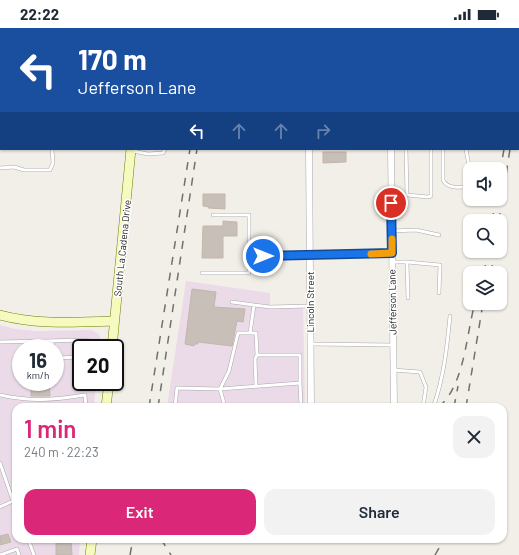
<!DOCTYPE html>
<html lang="en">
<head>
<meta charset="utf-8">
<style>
  :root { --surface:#fff; --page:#f2f2f3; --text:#1f2937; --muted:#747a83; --accent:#db2777 }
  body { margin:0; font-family:Barlow,sans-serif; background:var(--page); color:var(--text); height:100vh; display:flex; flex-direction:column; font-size:15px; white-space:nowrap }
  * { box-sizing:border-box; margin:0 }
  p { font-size:13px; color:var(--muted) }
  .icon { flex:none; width:22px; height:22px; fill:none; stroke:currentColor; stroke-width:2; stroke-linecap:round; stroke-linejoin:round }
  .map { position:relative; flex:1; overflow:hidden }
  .panel { position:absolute; left:12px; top:375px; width:495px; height:140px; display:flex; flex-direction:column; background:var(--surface); border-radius:12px; box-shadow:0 1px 3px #0004 }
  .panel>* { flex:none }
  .banner { position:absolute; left:0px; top:0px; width:519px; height:122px; box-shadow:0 1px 3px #0004; background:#1a4fa0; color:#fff; overflow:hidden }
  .controls { position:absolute; left:463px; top:134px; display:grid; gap:8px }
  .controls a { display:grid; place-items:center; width:44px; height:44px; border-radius:8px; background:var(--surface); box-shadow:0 1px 3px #0004; font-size:20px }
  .speed { position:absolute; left:12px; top:311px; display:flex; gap:8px; font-size:20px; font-weight:700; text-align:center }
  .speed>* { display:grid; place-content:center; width:52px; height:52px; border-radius:50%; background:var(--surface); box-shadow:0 1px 3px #0004; line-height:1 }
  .speed small { font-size:10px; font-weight:400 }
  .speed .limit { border:2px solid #111; border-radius:6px; background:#fff; color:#111 }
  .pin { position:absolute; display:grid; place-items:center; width:34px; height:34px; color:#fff; margin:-17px; border:2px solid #fff; border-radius:50%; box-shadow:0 1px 4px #0007 }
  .me { position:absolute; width:44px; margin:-22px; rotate:90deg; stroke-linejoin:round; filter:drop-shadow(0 0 3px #0008) }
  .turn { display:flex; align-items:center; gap:14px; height:84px; padding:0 12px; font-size:18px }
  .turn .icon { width:52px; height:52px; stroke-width:2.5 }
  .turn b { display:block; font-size:28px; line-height:34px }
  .lanes { display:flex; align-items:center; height:38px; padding:0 12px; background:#0003; justify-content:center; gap:20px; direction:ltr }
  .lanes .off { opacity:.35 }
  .round { display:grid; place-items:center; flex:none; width:42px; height:42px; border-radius:12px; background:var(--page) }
  .head { display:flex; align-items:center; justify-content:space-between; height:68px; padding:0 12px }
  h1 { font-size:24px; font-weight:600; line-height:30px; color:var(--accent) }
  .button { display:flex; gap:8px; margin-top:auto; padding:8px 12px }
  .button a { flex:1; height:46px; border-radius:12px; background:var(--accent); color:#fff; font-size:16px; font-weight:600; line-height:46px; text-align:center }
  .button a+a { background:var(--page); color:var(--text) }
  .status { display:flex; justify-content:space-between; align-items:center; height:28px; padding:0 20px; background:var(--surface); direction:ltr }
  .status svg { height:11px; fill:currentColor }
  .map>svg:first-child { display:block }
</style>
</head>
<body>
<div class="status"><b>22:22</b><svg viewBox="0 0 49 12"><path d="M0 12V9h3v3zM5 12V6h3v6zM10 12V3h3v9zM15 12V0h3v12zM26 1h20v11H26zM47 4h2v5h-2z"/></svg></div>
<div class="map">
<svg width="519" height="527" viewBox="0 0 519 527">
  <rect width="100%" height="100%" fill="#f2efe9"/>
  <path fill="#ebdbe8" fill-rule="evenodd" d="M186 253 270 265V277L303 276 305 379H167Z
    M0 297 15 301 37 303 92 302 99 306 101 314 100 320H81V354H96L94 379H16V511H80L79 527H0ZM21 320H55V354H21Z"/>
  <path fill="#c7bfb8" stroke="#c4b6ab" d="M323 124H346V134L323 135Z
    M203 166H225V181L208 180 209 179 203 178Z
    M223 193 237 194V208H223V230H202L203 198H223Z
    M192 261 216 264 214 279 245 281 243 294 237 293 232 318 198 314V316H194V318L185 316Z
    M31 354H49L50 368H31Z
    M8 506 11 514 0 517V508Z
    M62 511H71L72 527H56V515H62Z"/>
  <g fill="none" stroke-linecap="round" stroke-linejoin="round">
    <defs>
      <path id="lane" d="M48 0V1
        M449 0V1
        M420 1V0
        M0 47H1
        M406 121 407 167 428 169 431 168V121
        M443 121V152C447 161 461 160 470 158
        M466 121 470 144
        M133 123 148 126 163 125 165 121
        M0 140 14 139 24 142H50L53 135 52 121
        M213 187H249V228H280
        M392 203 416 202 439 207
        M392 234H407L408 270
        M407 234 440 237 439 265
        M202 245H249V228
        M232 274 270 279 310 278
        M250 305H256L257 327H300V355
        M52 313 53 320
        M0 314 87 312 88 314 89 320
        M311 316 393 317
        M55 330 81 329
        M393 342 420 344 426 359 423 379
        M256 358 255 331 257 327
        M0 367C31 374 54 372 85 367L86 379
        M175 379 177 360 220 361 300 355 301 378 237 379
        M225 379 220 361 229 343 238 305H250L254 277
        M430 379 434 377C444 348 447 319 450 288
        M0 435 13 473
        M0 479 13 473 16 476
        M28 511 34 527
        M0 527 17 521 19 527"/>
      <path id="street" d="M70 0V1
        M478 0V1
        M224 1V0
        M391 1V0
        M0 78H1
        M309 121 311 379
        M391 121 394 379
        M280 228 392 225"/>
      <path id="secondary" d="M143 1V0
        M0 287C37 297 77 294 115 293
        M112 320 131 121
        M106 379 109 354
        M90 527 92 511"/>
    </defs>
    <use href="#lane" stroke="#a9a9a9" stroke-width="4"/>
    <use href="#street" stroke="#a9a9a9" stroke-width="7"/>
    <use href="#secondary" stroke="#707d05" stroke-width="10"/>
    <use href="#lane" stroke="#fff" stroke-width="3"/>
    <use href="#street" stroke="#fff" stroke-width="6"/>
    <use href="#secondary" stroke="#f7fabf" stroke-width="9"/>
    <path stroke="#707070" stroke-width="1.5" stroke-dasharray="8 8" stroke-linecap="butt" d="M212 1V0
      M518 30 519 23
      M518 53 519 47
      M518 74 519 68
      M518 94 519 92
      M500 145 504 121
      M492 193 496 171
      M499 193 510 121
      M484 245 488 223
      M491 245 495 223
      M149 379 190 121
      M158 379 197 121
      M439 379C465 356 466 307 475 275
      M454 379 458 358
      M466 379 483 275
      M161 511 171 527
      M178 512 182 511
      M130 527 133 511
      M435 527 444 511"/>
  </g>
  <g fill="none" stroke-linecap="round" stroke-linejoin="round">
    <defs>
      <path id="route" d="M263 228 392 225 391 175"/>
    </defs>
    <use href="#route" stroke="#114b97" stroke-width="10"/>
    <use href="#route" stroke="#1a73e8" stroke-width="7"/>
    <path stroke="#f59e0b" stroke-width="7" d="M371 226 392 225V211"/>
  </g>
  <g text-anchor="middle" stroke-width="3" stroke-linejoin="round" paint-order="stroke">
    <g font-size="10" fill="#222" stroke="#fff">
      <text transform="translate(122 220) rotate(-84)" y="4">South La Cadena Drive</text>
      <text transform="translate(310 274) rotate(-90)" y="4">Lincoln Street</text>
      <text transform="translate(392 274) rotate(-91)" y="4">Jefferson Lane</text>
    </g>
  </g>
</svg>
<div class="controls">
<a><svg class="icon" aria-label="sound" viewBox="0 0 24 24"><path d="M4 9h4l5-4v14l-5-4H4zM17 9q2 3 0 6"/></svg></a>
<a><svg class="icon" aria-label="search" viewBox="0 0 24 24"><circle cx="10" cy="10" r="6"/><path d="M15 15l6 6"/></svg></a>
<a><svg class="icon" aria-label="layers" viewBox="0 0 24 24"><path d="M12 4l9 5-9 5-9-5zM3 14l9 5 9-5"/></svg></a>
</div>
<div class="speed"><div>16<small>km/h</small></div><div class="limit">20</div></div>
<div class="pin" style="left:391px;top:175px;background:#d93025"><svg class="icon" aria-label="arrive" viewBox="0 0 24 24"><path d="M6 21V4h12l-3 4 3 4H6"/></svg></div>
<svg class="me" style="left:263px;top:228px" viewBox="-20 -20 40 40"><circle r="17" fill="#1a73e8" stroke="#fff" stroke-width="3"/><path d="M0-11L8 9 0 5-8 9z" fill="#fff"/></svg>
<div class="banner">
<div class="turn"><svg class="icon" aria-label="left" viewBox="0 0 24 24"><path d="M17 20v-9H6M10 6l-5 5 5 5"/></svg><div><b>170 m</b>Jefferson Lane</div></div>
<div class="lanes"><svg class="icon" aria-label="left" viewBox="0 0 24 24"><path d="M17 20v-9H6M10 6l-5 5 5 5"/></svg><svg class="icon off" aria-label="ahead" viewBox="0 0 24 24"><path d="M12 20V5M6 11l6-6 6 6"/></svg><svg class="icon off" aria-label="ahead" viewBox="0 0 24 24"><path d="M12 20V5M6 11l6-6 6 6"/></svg><svg class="icon off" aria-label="right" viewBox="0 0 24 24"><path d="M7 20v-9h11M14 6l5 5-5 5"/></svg></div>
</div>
<section class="panel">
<div class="head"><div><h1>1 min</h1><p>240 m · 22:23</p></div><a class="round"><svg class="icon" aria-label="close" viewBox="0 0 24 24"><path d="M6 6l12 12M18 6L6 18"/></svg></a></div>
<div class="button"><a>Exit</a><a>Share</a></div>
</section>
</div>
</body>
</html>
